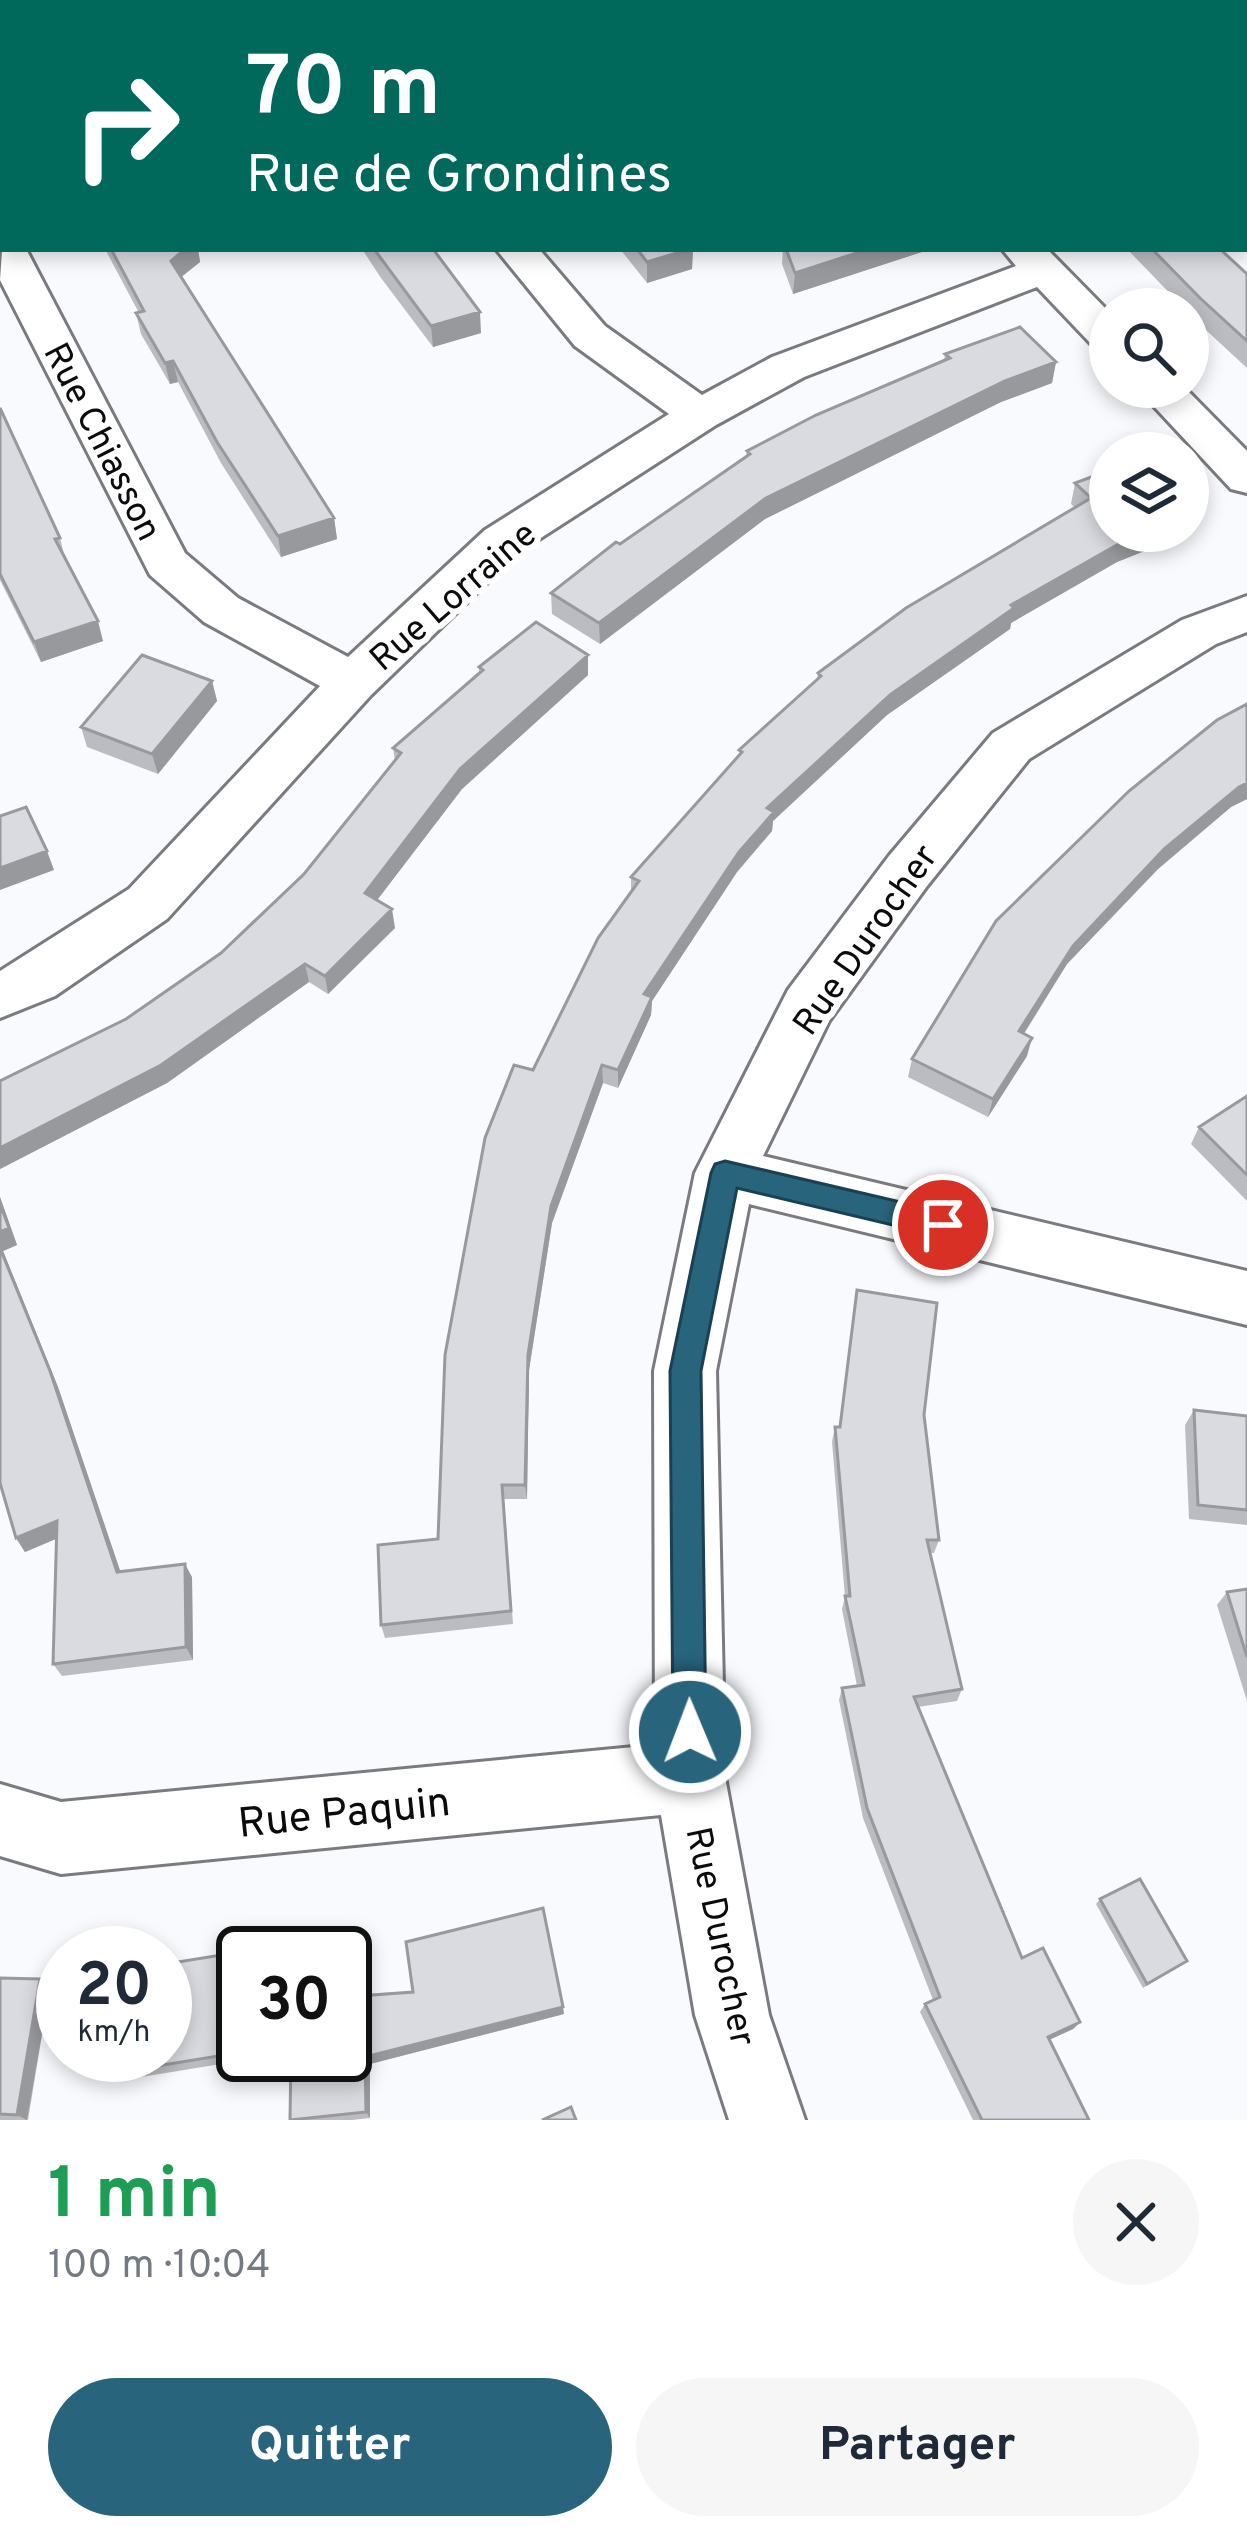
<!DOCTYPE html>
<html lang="fr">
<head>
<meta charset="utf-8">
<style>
  :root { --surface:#fff; --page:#f6f6f7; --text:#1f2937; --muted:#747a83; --accent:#28647c }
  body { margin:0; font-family:Overpass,sans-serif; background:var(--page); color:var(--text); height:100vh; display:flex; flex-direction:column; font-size:45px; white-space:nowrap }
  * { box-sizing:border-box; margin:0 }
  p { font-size:39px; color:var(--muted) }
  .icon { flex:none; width:66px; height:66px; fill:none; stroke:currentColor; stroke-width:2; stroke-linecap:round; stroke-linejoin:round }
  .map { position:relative; height:2120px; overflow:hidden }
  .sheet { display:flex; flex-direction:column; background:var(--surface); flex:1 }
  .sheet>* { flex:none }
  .guide { position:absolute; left:0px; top:0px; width:1248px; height:252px; box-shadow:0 6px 18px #0003; background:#00695c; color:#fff; overflow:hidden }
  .tools { position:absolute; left:1089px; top:288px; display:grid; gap:24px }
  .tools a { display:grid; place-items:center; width:120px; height:120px; border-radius:50%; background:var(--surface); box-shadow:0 6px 18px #0003; font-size:60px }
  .speed { position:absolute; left:36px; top:1926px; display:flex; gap:24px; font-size:60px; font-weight:700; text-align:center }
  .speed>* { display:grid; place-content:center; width:156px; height:156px; border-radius:50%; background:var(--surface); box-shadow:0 6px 18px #0003; line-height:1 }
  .speed small { font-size:30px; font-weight:400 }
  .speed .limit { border:6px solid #111; border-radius:18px; background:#fff; color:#111 }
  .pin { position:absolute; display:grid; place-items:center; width:102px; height:102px; color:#fff; margin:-51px; border:6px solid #fff; border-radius:50%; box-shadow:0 3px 12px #0007 }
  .me { position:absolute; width:132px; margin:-66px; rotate:359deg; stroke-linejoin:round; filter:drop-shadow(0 0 9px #0008) }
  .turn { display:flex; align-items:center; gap:42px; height:252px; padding:0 48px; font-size:54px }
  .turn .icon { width:156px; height:156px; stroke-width:2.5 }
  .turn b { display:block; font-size:84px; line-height:102px }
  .round { display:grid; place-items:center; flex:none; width:126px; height:126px; border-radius:63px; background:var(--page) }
  .headline { display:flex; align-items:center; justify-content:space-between; height:204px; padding:0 48px }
  h1 { font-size:72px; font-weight:700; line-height:90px; color:#1e9e55 }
  .action { display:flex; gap:24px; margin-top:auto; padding:24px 48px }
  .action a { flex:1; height:138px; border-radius:72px; background:var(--accent); color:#fff; font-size:48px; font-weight:700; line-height:138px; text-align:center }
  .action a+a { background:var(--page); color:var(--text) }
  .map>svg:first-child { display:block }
</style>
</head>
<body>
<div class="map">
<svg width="1247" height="2120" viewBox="0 0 1247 2120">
  <rect width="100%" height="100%" fill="#f8fafe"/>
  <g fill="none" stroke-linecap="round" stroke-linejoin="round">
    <defs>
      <path id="street" d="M314 0H352L354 3H316Z
        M763 0H802L804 3H766Z
        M1220 0H1247V13L1245 3Z
        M3 237V249H26L185 553 238 598 348 657 485 530 669 414 575 346 496 249H539L605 326 702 395 772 357 1016 266 1002 249H1047L1110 313V352L1095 348 1037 287 804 377 716 425 519 552 371 695 167 919 55 996 0 1018V971L129 889 320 686 204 622 150 575 0 280Z
        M1136 387H1184L1247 451V493L1231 489Z
        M1247 596V632L1216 644 1029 759 927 886 829 1021 763 1156 1247 1271V1325L749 1204 716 1371 725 1777 769 2015 805 2120H729L695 2015 661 1815 61 1874 0 1856V1784L61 1802 655 1745 654 1371 695 1173 788 990 889 856 993 733 1182 620Z"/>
    </defs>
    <use href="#street" stroke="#797b80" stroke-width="6"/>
    <use href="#street" fill="#fff" fill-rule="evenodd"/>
  </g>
  <path fill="#bbbcc1" d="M867 0H953L956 3H871Z
    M105 249H198L200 262 181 277 334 518 337 539 281 557 221 463 178 382 170 384 141 334 136 313H139Z
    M362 249H433L481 333 433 347 381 278Z
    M620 249H693L692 269 647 283Z
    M783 249H931L793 294 782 264Z
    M1127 249H1220L1247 274V368L1194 319 1188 313V309H1185Z
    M945 354 1056 362 1052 383 1001 402 765 519 600 644 552 614 551 593 746 457 747 451 944 361Z
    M0 408 60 538 65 558 103 641 41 662 0 580Z
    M1110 470V531H1179L1177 538 1117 562 1011 623 1010 629 887 715 773 821 772 831 737 872 652 1001 651 1015 618 1088 603 1083 552 1223 529 1370 527 1499H504L513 1624 385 1638 381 1625 438 1539 533 1070 631 891V877L739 756V750L817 679 818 673 1075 508 1071 504 1075 483Z
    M479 667 588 675 462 789 377 900 395 928 328 994 309 982 167 1083 0 1169V1081L126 1019 221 953 304 874 395 761 393 748 479 673Z
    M212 681 217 701 158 774 87 747 81 727Z
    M1247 704V799L1231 807 1158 869 1067 964 1024 1034 1027 1056 988 1117 908 1077 912 1059Z
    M1247 1096V1201L1191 1144 1199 1127Z
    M0 1197 17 1245 3 1251 58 1387 120 1572 192 1577 193 1660 62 1676 53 1664 56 1539 25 1552 16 1538 0 1483Z
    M857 1290 924 1415 939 1540 934 1553H930L962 1689 957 1701 918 1707 1022 1958 1080 2022 1073 2029 1049 2040 1089 2120H973L920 2012 925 2004 933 2000 863 1818 839 1700 842 1688 857 1686 842 1609 845 1597 832 1442 835 1427H839Z
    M1194 1410 1247 1416V1525L1189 1519 1185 1425Z
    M1247 1589V1701L1217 1605 1227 1592Z
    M1100 1899 1187 1961 1143 1988 1096 1904Z
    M266 1948 270 1953H243V2055H276L123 2080 114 2073V2055H165V1964Z
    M0 1978 50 1987 28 2120H0Z
    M564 2014 370 2064V2118L352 2120H290L291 2055Z"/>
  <path fill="#98999d" d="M185 249H198L200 262 175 282 171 261Z
    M693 249 692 269 647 283V262Z
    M869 249H931L793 294 795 273Z
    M480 312 481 333 433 347 431 326Z
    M173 361 178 382 170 384 165 363Z
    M1056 362 1052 383 1001 402 765 519 600 644 599 623 766 498 1005 381Z
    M334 518 337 539 281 557 278 536Z
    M1149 531H1179L1177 538 1117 562 1011 623 1010 629 887 715 773 821 772 831 737 872 652 1001 651 1015 618 1088V1070L644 994 767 808 890 695 1011 605 1122 542Z
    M98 621 103 641 41 662 34 642Z
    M588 655V675L462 789 368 912 365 893 460 769Z
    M212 681 217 701 158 774 152 754Z
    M1247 783V799L1231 807 1158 869 1067 964 1014 1049 1019 1031 1073 946 1164 849 1239 787Z
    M47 851 54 870 0 890V868Z
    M392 909 395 928 328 994 325 976Z
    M305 964 309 982 167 1083 0 1169V1148Z
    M1032 1038 1027 1056 988 1117 993 1099Z
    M602 1065 603 1083 552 1223 529 1370 527 1499 525 1485 528 1355 551 1206Z
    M0 1197 17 1245 3 1251 58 1387 125 1585 117 1572 0 1248Z
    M57 1521 65 1535 25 1552 16 1538Z
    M185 1564 192 1577 193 1660 186 1647Z
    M40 1979 50 1987 27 2120 17 2115Z
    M563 2007 564 2014 370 2064V2118L366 2112 365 2057Z
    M1080 2022 1073 2029 1040 2044 1048 2037Z"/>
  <path fill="#d9dbe0" stroke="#98999d" stroke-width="3" d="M0 0H24L26 3H3V50L0 45Z
    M187 0H257L259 3H189Z
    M671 0H720L723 3H674Z
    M892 0H953L956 3H895Z
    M111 249H185L171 261 334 518 278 536 217 442 173 361 165 363 136 313 144 311Z
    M374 249H433L480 312 431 326Z
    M637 249H690L647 262Z
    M786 249H869L795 273Z
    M1152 249H1220L1247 274V341L1200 298Z
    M1020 327 1056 362 1005 381 766 498 599 623 551 593 616 542 620 544 750 454 747 451 816 415 950 358 945 354Z
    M0 408 60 538 55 539 98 621 34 642 0 574Z
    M1110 470V531H1149L1122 542 1011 605 1014 608 890 695 767 808 774 812 739 852 644 994 652 997 618 1070 602 1065 551 1206 528 1355 525 1485H502L511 1611 381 1625 378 1545 438 1539 445 1355 485 1138 514 1065 533 1070 598 938 639 881 631 877 742 752 739 750 821 676 818 673 906 608 1091 498 1075 483Z
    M536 622 588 655 460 769 365 893 392 909 325 976 305 964 161 1065 0 1148V1081L126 1019 221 953 304 874 401 753 393 748 483 670 479 667Z
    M142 655 212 681 152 754 81 727Z
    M1247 704V783L1239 787 1164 849 1073 946 1019 1031 1032 1038 993 1099 912 1059 996 921 1129 791 1217 720Z
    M26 807 47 851 0 868V816Z
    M1247 1096V1175L1199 1127Z
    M0 1204 9 1228 0 1232Z
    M0 1248 50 1371 117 1572 185 1564 186 1647 53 1664 57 1521 16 1538 0 1483Z
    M857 1290 937 1303 924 1415 939 1540H927L962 1689 914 1697 1022 1958 1043 1948 1080 2022 1048 2037 1089 2120H982L925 2004 940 1997 867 1808 842 1688 864 1685 845 1596H850L835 1427H840Z
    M1194 1410 1247 1416V1510L1198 1505Z
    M1247 1589V1657L1227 1592Z
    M1140 1879 1187 1961 1147 1984 1100 1899Z
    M543 1908 563 2007 365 2057 366 2112 290 2120 291 2055H345V1997L413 1992 406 1942Z
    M266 1948V1953H243V2052L114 2073V2055H165V1964Z
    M0 1978 40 1979 17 2115 0 2114Z
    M571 2107 576 2120H542Z"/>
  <path fill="#28647c" stroke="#1a4151" stroke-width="3" d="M725 1161 943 1212 953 1216 957 1225 953 1234 943 1237 737 1188 701 1371 706 1732 701 1743 690 1748 678 1743 673 1732 670 1371 711 1173 715 1164Z"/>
  <g text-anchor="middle" stroke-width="12" stroke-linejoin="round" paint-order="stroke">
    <g font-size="36" fill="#0b0b0d" stroke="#fff">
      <text transform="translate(104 441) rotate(63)" y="13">Rue Chiasson</text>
      <text transform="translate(452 595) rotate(-41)" y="13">Rue Lorraine</text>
      <text transform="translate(864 939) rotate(-55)" y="13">Rue Durocher</text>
      <text transform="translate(722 1936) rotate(78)" y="13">Rue Durocher</text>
    </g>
    <g font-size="42" fill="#0b0b0d" stroke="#fff">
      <text transform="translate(344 1811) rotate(-6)" y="15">Rue Paquin</text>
    </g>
  </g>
</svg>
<div class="tools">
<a><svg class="icon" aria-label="search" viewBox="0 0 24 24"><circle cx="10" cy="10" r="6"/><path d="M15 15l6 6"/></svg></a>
<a><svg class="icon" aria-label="layers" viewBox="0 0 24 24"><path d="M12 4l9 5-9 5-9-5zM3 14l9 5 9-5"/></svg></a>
</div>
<div class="speed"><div>20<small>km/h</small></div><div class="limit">30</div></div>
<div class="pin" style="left:943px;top:1225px;background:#d93025"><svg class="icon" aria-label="arrive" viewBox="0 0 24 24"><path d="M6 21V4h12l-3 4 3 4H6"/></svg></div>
<svg class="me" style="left:690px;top:1732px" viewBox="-20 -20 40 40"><circle r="17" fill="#28647c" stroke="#fff" stroke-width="3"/><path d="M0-11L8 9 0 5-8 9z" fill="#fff"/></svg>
<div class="guide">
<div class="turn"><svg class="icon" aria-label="right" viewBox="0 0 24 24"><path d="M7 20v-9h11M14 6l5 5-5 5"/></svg><div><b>70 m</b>Rue de Grondines</div></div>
</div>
</div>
<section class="sheet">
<div class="headline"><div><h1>1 min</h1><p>100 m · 10:04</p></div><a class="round"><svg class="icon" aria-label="close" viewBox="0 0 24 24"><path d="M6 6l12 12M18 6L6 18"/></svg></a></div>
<div class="action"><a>Quitter</a><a>Partager</a></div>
</section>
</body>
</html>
